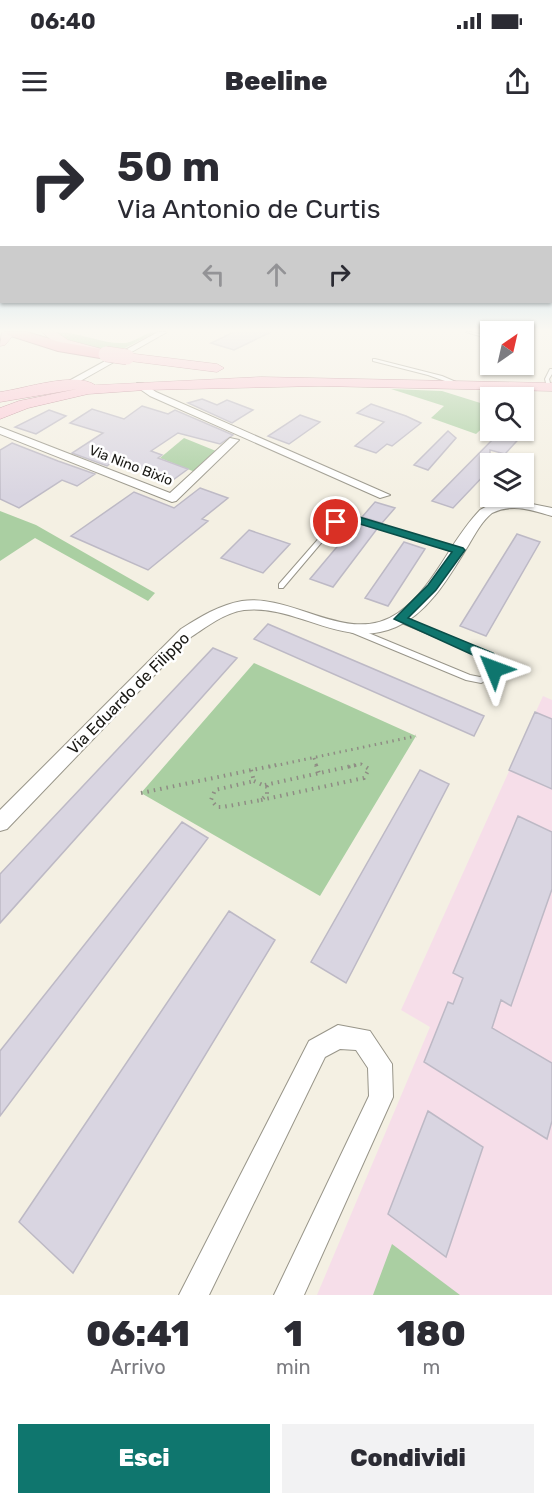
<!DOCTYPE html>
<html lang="it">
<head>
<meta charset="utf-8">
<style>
  :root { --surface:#fff; --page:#f2f2f3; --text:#2b2b33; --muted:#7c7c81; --accent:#0f766e }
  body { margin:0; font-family:Rubik,sans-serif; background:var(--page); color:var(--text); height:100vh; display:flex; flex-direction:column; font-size:22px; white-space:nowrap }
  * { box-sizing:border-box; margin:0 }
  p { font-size:20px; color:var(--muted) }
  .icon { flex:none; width:33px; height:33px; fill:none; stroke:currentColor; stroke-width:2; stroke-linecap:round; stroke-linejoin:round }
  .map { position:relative; height:1175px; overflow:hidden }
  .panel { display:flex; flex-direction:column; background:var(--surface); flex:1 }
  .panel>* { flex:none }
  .top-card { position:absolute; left:0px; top:0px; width:552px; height:183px; box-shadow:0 2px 4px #0004; background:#fff; color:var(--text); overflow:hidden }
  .needle { width:39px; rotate:34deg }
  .controls { position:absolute; left:480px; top:201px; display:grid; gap:12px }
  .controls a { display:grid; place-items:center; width:54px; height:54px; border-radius:0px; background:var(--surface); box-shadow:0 2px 4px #0004; font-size:30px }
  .pin { position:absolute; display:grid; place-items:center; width:51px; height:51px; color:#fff; margin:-26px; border:3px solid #fff; border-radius:50%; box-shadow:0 2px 6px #0007 }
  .me { position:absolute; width:66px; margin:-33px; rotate:314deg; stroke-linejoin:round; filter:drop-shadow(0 0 4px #0008) }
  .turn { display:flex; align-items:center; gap:21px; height:126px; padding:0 18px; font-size:27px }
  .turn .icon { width:78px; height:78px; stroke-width:2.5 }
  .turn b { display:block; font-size:42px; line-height:51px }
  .lanes { display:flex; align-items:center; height:57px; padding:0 18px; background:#0003; justify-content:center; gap:30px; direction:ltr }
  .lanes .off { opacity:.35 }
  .eta { display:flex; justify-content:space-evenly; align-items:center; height:102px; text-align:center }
  .eta b { font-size:36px; font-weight:800; line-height:42px }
  .action { display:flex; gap:12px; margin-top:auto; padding:12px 18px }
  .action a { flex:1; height:69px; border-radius:0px; background:var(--accent); color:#fff; font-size:24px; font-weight:800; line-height:69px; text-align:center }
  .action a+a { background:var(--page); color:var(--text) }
  .status { display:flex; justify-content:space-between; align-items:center; height:42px; padding:0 30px; background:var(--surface); direction:ltr }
  .status svg { height:16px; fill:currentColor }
  header { display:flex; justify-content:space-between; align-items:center; height:78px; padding:0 18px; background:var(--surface); font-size:27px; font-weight:800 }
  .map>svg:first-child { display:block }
</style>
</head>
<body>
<div class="status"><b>06:40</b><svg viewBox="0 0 49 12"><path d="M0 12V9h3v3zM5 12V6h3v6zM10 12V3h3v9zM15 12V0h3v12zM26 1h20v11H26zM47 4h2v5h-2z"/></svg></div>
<header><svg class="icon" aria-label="menu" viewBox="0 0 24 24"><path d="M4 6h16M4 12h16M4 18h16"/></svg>Beeline<svg class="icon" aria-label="share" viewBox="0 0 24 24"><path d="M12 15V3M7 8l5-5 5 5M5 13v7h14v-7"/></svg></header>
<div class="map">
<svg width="552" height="1175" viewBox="0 0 552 1175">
  <rect width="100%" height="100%" fill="#f4f0e3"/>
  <path fill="#f6dee9" d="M543 576 552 580V1175H317L430 907 401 890Z"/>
  <path fill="#aacfa2" d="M54 212C78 211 100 224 125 223 136 222 145 212 156 212L117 232 69 221Z
    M391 269 442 271 490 286V301L476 314 431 298 444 286Z
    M184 318 216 331 195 352 160 338Z
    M0 391 36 405 155 473 148 481 35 418 0 441Z
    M254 543 416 616 320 776 141 673Z
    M392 1124 460 1175H373Z"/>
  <path fill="#d9d5e1" stroke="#bdb9c5" stroke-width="1.5" d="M234 212H271L234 230 211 223Z
    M202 279 217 285 227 280 253 290 232 303 188 283Z
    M371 284 406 296 421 303 392 326 387 324 376 333 355 326 384 302 357 293Z
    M142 286 168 294 175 290 233 315 220 324 178 313 151 331 162 335 158 338 188 349 173 360 143 348 137 352 112 342 107 346 72 333 103 313 70 303 92 289 124 299Z
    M49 290 66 296 36 314 15 307Z
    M300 295 320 302 289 324 268 316Z
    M502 310H527L505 334 490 330V349L453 388 432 381Z
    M448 311 456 318 428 350 414 345Z
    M12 323 58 341 95 354 77 366 62 360 19 388 0 379V330Z
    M200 368 228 378 202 399 208 401 148 450 71 416 134 372 174 388Z
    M375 382 395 388 382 403 362 397Z
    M357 403 377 409 333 467 310 459Z
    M249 410 290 424 263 453 221 438Z
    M517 414 540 422 486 516 460 506Z
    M404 422 425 429 388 486 365 478Z
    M268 504 484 596 474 616 254 519Z
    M213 528 237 538 0 803V754Z
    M535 592 552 599V669L509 650Z
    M420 650 449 664 346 863 311 842Z
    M518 696 552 712V769L511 886 501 880 492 908 552 943V1001L547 1019 424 942 448 882 453 884 463 858 453 853Z
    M182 702 208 718 0 996V931Z
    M229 791 275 820 73 1153 19 1102Z
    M428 991 483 1027 446 1137 388 1094Z"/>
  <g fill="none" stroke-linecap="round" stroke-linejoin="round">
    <defs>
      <path id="lane" d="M466 212H471L490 217V219Z
        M375 239 442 256 463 265 459 266 428 255 373 241V239Z
        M550 249H552V254L549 259 551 267 549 268 547 267 545 259Z
        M346 394 461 429 462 430 461 431H457L347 398 338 403 283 468H279V464L334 401Z
        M400 496 492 534 497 542 493 557 481 563 466 560 348 511 347 509 351 506 354 507 470 555 480 557 486 553 489 542 486 538 397 501 396 499Z"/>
      <path id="street" d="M158 212H167L75 264 67 262Z
        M137 263H143L156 272 390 375 380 378 150 276 137 267Z
        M0 307 170 373 230 318 239 320 176 381 172 382 0 314Z
        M512 380 552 388V396C531 390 513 383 492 393 482 401 475 414 468 426 450 455 429 493 396 507 343 530 297 484 244 490 224 493 208 506 191 517L7 709 0 711V690L181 509C200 497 219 485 242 481 293 473 349 527 398 493 435 467 449 422 480 390L491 384Z
        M338 905 370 911 392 944 393 977 304 1175H274L369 976 368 948 356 930 340 929 325 937 209 1175H179L309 921Z"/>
      <path id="primary" d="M2 212H16L5 225 0 226Z
        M42 212H56L68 220 102 229 104 232 97 236 58 226Z
        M127 233 217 244 224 248 217 252 122 240 120 237Z
        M261 257 552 263V271L319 266 145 270 88 274 28 288 0 299V288L19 281 77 269 0 282V272C24 269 75 251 95 265Z"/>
      <path id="highway" d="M5 212H27L60 222 112 231 114 234 106 239 58 231 8 215Z"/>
    </defs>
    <use href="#lane" stroke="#989589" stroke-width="2"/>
    <use href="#street" stroke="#989589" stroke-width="2"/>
    <use href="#primary" stroke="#ac7280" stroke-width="1"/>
    <use href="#highway" stroke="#ac7280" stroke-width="2"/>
    <path stroke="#8f8c84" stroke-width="3" stroke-dasharray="1.5 4.5" stroke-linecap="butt" d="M314 638 317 647
      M269 647 416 616
      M349 647 361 644 365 647"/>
    <path stroke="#8f8c84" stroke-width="4" stroke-dasharray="1.5 5" stroke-linecap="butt" d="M316 645 319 653
      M251 650 254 661
      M254 661 267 667V675L261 680 223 687H217L211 680 215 670Z
      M265 665 356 645
      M141 673 276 645
      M261 680 364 658 369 649 363 645"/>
    <use href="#lane" fill="#fff" fill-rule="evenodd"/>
    <use href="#street" fill="#fff" fill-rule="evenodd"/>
    <use href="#primary" fill="#fcc7d6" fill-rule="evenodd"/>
    <use href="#highway" fill="#faa2ba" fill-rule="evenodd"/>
    <defs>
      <path id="primary-bridge" d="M106 234 127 237"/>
    </defs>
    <use href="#primary-bridge" stroke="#ac7280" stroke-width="16" stroke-linecap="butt"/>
    <use href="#primary-bridge" stroke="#fcc7d6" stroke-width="15"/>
  </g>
  <linearGradient id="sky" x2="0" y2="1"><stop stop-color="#83c2eb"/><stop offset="0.56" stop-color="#faf8f2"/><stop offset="1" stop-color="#faf8f2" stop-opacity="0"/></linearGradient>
  <rect width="552" height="376" fill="url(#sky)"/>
  <path fill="#0f766e" stroke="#0a4d48" stroke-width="1.5" d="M346 393 463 428 465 430 436 470 408 498 493 533 500 542 498 552H489L484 540 394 499 428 465 452 432 347 400 340 405H333V400Z"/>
  <g text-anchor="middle" stroke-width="5" stroke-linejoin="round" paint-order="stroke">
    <g font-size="14" fill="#1a1915" stroke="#fff">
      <text transform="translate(131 345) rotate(21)" y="5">Via Nino Bixio</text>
    </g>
    <g font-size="16" fill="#1a1915" stroke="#fff">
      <text transform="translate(128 573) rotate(-45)" y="6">Via Eduardo de Filippo</text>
    </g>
  </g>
</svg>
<div class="controls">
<a><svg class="needle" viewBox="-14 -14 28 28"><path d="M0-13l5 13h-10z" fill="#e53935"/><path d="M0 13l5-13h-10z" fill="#7c7c81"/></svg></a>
<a><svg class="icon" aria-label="search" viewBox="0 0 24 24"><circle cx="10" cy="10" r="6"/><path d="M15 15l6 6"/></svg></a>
<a><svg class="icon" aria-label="layers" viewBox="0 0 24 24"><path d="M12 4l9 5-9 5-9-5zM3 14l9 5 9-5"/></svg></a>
</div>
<div class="pin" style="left:336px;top:402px;background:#d93025"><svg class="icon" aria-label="arrive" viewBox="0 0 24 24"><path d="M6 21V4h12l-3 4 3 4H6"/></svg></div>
<svg class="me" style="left:494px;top:549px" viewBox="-20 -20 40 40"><path d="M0-17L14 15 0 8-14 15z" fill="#0f766e" stroke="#fff" stroke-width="4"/></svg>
<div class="top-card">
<div class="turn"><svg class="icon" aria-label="right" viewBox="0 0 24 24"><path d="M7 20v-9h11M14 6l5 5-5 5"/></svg><div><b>50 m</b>Via Antonio de Curtis</div></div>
<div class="lanes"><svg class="icon off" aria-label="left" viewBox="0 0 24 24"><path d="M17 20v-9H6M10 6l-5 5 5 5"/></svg><svg class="icon off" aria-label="ahead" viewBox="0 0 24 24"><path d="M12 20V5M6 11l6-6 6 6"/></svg><svg class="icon" aria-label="right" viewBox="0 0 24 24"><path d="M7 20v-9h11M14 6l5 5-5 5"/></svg></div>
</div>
</div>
<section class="panel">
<div class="eta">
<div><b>06:41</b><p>Arrivo</p></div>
<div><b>1</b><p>min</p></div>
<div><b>180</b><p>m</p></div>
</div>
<div class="action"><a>Esci</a><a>Condividi</a></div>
</section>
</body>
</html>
